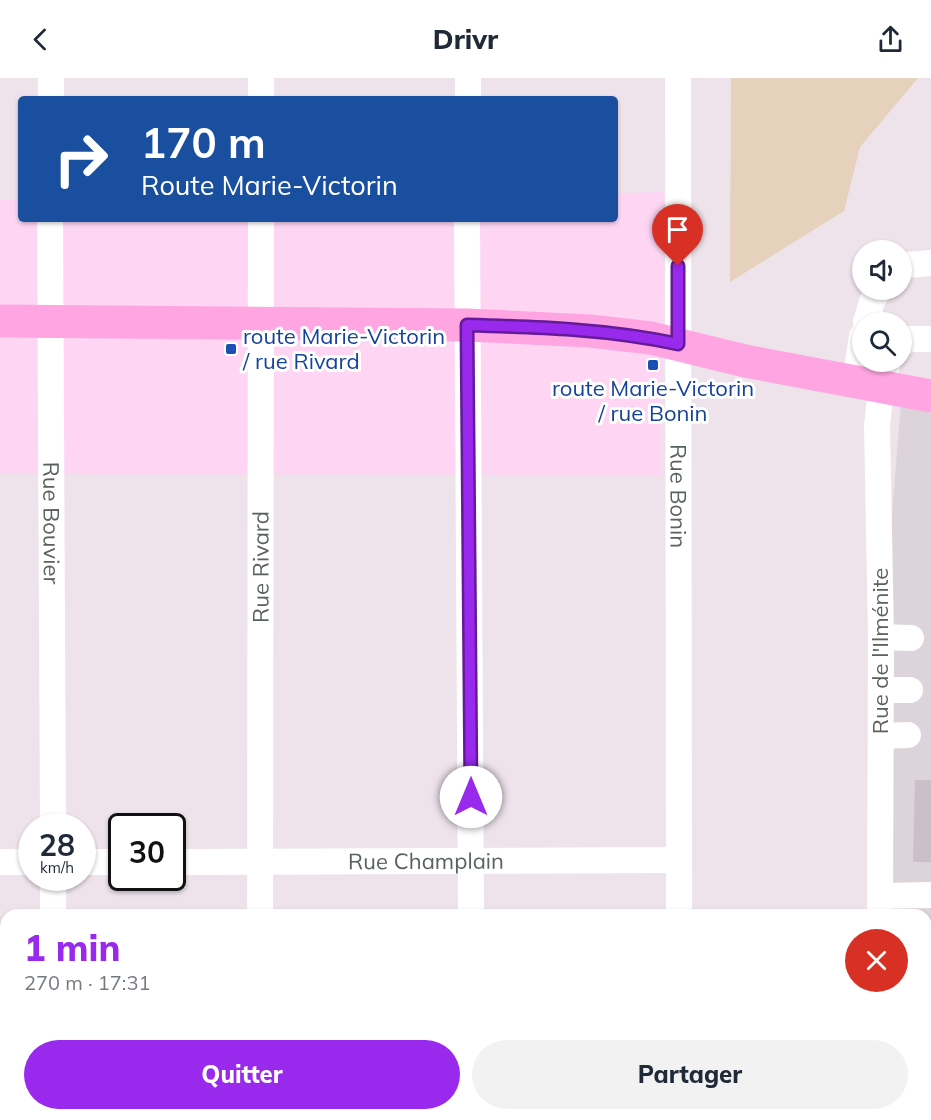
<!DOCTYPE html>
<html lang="fr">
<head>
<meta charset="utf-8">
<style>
  :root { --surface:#fff; --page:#f2f2f3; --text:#1f2937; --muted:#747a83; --accent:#9829ed }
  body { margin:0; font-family:Mulish,sans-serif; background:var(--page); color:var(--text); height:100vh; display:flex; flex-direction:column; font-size:22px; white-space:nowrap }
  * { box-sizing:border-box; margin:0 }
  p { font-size:20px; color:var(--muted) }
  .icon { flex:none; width:33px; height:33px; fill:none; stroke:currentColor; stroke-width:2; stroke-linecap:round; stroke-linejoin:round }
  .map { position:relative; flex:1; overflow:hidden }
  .side { position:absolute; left:0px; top:831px; width:932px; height:212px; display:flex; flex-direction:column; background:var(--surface); border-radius:18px 18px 0 0; box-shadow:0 2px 4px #0004 }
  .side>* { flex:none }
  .top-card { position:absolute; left:18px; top:18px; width:600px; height:126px; border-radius:6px; box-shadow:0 2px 4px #0004; background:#1a4fa0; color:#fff; overflow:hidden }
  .controls { position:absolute; left:852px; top:162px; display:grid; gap:12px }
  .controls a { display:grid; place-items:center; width:60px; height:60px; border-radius:50%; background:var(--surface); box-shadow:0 2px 4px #0004; font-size:30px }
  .speed { position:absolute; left:18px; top:735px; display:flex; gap:12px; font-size:30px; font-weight:700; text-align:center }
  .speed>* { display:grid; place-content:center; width:78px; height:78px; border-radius:50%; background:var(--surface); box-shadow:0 2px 4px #0004; line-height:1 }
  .speed small { font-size:15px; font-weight:400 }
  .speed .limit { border:3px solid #111; border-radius:9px; background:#fff; color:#111 }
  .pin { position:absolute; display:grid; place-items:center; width:51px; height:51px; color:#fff; margin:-62px -26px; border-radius:50% 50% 50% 0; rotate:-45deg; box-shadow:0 0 6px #0007 }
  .pin .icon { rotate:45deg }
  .me { position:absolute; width:66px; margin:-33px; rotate:0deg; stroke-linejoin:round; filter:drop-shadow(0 0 4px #0008) }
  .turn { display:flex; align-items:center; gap:21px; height:126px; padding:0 24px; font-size:27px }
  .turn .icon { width:78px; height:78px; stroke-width:2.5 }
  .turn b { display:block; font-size:42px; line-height:51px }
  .round { display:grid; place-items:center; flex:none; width:63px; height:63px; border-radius:32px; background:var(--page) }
  .overview { display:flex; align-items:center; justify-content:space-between; height:102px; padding:0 24px }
  h1 { font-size:36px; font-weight:800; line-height:45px; color:var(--accent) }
  .primary-button { display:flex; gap:12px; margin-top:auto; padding:12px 24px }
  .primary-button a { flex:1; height:69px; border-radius:36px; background:var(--accent); color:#fff; font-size:24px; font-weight:800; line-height:69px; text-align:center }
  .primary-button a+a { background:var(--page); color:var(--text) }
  header { display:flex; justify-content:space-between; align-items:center; height:78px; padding:0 24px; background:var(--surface); font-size:27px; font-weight:800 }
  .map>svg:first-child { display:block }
</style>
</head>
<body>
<header><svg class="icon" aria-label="back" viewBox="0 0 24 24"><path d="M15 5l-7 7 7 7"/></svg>Drivr<svg class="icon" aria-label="share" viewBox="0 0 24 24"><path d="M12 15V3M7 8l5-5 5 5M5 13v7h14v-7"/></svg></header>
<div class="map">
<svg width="931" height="1042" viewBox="0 0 931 1042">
  <rect width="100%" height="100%" fill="#eee2eb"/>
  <path fill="#fed6f4" d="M664 114 661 397 0 396V122H21V141H615V115Z"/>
  <path fill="#dcd4da" d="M901 325 931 330V1042H881V1037L926 1036V837H885L889 472Z"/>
  <path fill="#e6d1bd" d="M731 0H918L860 69 844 133 730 204Z"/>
  <path fill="#cbc0c9" d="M915 702H931V784H913Z"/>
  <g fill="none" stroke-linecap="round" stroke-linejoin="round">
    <g stroke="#fff" stroke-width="26">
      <path id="s1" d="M678 0 679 837"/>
      <path d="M51 21V0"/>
      <path d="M261 21V0"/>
      <path d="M468 21V0"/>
      <path id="s2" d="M50 141 53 748"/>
      <path d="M467 141 471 837"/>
      <path d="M902 191 906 187 931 185"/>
      <path d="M866 244 872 223 879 212"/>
      <path d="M902 265 909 261H931"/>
      <path d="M855 305 862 258"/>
      <path d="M881 559 911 560"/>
      <path d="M881 612H910"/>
      <path d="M881 658 908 657"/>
      <path d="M0 784H32"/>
      <path d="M82 784H122"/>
      <path id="s3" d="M172 784 678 782"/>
      <path d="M880 818 931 817"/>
      <path d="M53 837V800"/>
      <path id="s4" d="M260 837 261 141"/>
      <path d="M880 837 881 559 877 348 881 310 888 284"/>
      <path d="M472 1036V1042"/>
      <path d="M679 1036V1042"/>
      <path d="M53 1042V1036"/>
      <path d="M259 1042V1036"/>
      <path d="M880 1042V1036"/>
    </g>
    <path stroke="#ffa6e2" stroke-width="33" d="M0 243 467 247 590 253 651 260 745 283 931 318"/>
    <defs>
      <path id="rail" d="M926 1013 931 1003
        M910 1042 913 1036"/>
    </defs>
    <use href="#rail" stroke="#a8aba9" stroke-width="7"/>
    <use href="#rail" stroke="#fff" stroke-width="4.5" stroke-dasharray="14" stroke-linecap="butt"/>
  </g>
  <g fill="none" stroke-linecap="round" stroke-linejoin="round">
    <defs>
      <path id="route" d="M471 719 467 247C538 249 608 251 678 266V188"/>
    </defs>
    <use href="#route" stroke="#631b9a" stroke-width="15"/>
    <use href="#route" stroke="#9829ed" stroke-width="10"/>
  </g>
  <g fill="#1a4fb4" stroke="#fff" stroke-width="2">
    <rect x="225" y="265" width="12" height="12" rx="3"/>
    <rect x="647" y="281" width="12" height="12" rx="3"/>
  </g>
  <g text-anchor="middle" stroke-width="6" stroke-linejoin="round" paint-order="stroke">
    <g font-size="22" fill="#164399" stroke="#fff" text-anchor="start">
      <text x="243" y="266">route Marie-Victorin<tspan x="243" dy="25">/ rue Rivard</tspan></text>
      <text x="653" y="318" text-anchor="middle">route Marie-Victorin<tspan x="653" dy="25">/ rue Bonin</tspan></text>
    </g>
    <g font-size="22" fill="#5a635b" stroke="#fff">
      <text dy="8" stroke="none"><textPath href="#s1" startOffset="418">Rue Bonin</textPath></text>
      <text dy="8" stroke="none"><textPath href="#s2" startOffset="304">Rue Bouvier</textPath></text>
      <text dy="8" stroke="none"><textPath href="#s4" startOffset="348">Rue Rivard</textPath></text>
      <text transform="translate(880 573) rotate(-90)" y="8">Rue de l'Ilménite</text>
      <text dy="8" stroke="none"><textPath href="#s3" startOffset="254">Rue Champlain</textPath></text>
    </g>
  </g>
</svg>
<div class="controls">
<a><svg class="icon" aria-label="sound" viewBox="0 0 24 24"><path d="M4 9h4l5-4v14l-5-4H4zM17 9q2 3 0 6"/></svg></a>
<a><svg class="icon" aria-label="search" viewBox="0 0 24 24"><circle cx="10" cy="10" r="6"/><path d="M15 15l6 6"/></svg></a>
</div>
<div class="speed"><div>28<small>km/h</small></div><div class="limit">30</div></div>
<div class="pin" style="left:678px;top:188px;background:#d93025"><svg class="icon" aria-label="arrive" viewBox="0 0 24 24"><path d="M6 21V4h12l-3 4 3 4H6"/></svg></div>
<svg class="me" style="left:471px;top:719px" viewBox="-20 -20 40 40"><circle r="19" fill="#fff"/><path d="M0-13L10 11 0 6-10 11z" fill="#9829ed"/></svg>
<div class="top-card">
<div class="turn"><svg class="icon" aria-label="right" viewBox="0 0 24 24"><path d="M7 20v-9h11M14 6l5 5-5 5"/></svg><div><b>170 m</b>Route Marie-Victorin</div></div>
</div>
<section class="side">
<div class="overview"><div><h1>1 min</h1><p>270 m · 17:31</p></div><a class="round" style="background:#d93025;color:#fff"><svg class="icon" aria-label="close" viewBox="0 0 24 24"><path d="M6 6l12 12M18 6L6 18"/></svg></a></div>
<div class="primary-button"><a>Quitter</a><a>Partager</a></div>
</section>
</div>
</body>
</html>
